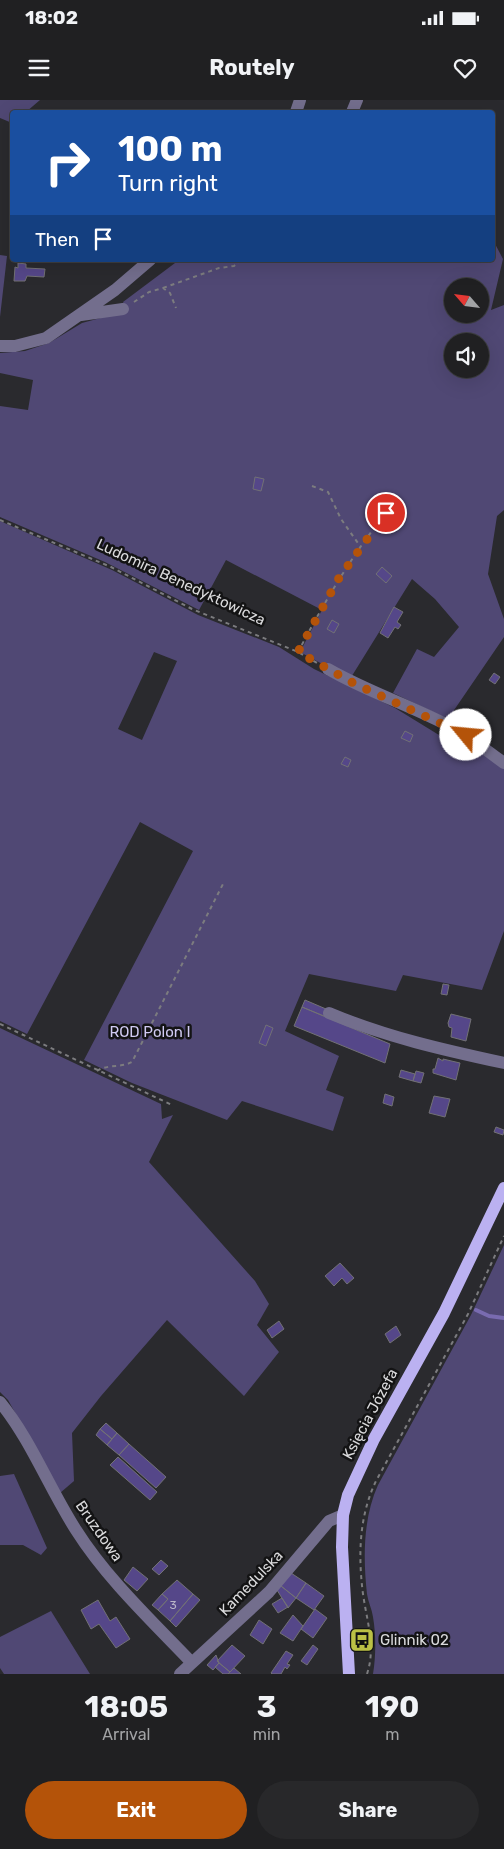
<!DOCTYPE html>
<html lang="en">
<head>
<meta charset="utf-8">
<style>
  :root { --surface:#202022; --page:#28282a; --text:#f1f3f6; --muted:#a2a3a5; --line:#3d3e40; --accent:#b45309 }
  body { margin:0; font-family:Rubik,sans-serif; background:var(--page); color:var(--text); height:100vh; display:flex; flex-direction:column; font-size:19px; white-space:nowrap }
  * { box-sizing:border-box; margin:0 }
  p { font-size:16px; color:var(--muted) }
  .icon { flex:none; width:28px; height:28px; fill:none; stroke:currentColor; stroke-width:2; stroke-linecap:round; stroke-linejoin:round }
  .map { position:relative; height:1574px; overflow:hidden }
  .panel { display:flex; flex-direction:column; background:var(--surface); flex:1 }
  .panel>* { flex:none }
  .top-card { position:absolute; left:10px; top:10px; width:485px; height:152px; border-radius:5px; box-shadow:0 5px 20px #0002,0 0 0 1px var(--line); background:#1a4fa0; color:#fff; overflow:hidden }
  .needle { width:32px; rotate:298deg }
  .fabs { position:absolute; left:444px; top:178px; display:grid; gap:10px }
  .fabs a { display:grid; place-items:center; width:45px; height:45px; border-radius:50%; background:var(--surface); box-shadow:0 5px 20px #0002,0 0 0 1px var(--line); font-size:25px }
  .pin { position:absolute; display:grid; place-items:center; width:42px; height:42px; color:#fff; margin:-21px; border:2px solid #fff; border-radius:50%; box-shadow:0 1px 5px #0007 }
  .me { position:absolute; width:55px; margin:-28px; rotate:298deg; stroke-linejoin:round; filter:drop-shadow(0 0 4px #0008) }
  .turn { display:flex; align-items:center; gap:18px; height:105px; padding:0 25px; font-size:22px }
  .turn .icon { width:65px; height:65px; stroke-width:2.5 }
  .turn b { display:block; font-size:35px; line-height:42px }
  .then { display:flex; align-items:center; height:48px; padding:0 25px; background:#0003; gap:10px; font-size:19px }
  .eta { display:flex; justify-content:space-evenly; align-items:center; height:85px; text-align:center }
  .eta b { font-size:30px; font-weight:700; line-height:35px }
  .action { display:flex; gap:10px; margin-top:auto; padding:10px 25px }
  .action a { flex:1; height:58px; border-radius:30px; background:var(--accent); color:#fff; font-size:20px; font-weight:700; line-height:58px; text-align:center }
  .action a+a { background:var(--page); color:var(--text) }
  .status { display:flex; justify-content:space-between; align-items:center; height:35px; padding:0 25px; background:var(--surface); direction:ltr }
  .status svg { height:14px; fill:currentColor }
  header { display:flex; justify-content:space-between; align-items:center; height:65px; padding:0 25px; background:var(--surface); font-size:22px; font-weight:700 }
  .map>svg:first-child { display:block }
</style>
</head>
<body>
<div class="status"><b>18:02</b><svg viewBox="0 0 49 12"><path d="M0 12V9h3v3zM5 12V6h3v6zM10 12V3h3v9zM15 12V0h3v12zM26 1h20v11H26zM47 4h2v5h-2z"/></svg></div>
<header><svg class="icon" aria-label="menu" viewBox="0 0 24 24"><path d="M4 6h16M4 12h16M4 18h16"/></svg>Routely<svg class="icon" aria-label="heart" viewBox="0 0 24 24"><path d="M12 20l-8-8c-3-5 5-10 8-4 3-6 11-1 8 4z"/></svg></header>
<div class="map">
<svg width="504" height="1574" viewBox="0 0 504 1574">
  <rect width="100%" height="100%" fill="#2a2a2e"/>
  <path fill="#504874" fill-rule="evenodd" d="M0 0H40L26 12H12V23L0 18Z
    M493 140 503 159 491 210 504 205V410L497 416 488 474 504 519V537L448 619 393 593 417 549 434 557 459 527 435 499 412 479 350 579 300 552 322 510 226 460 199 510 105 462 0 417V306L28 310 33 280 0 273V253L25 251 49 243 82 223 126 211 123 202 179 160H492ZM452 186H480V214H452ZM452 241H480V269H452Z
    M0 155 7 156 0 217Z
    M0 421 112 470 198 515 279 547 314 569 395 608 439 635 444 629 449 630 504 667V831L482 890 403 875 396 891 309 874 285 931 339 956 326 990 344 997 333 1031 242 1001 227 1020 132 983 84 960 193 751 140 722 27 934 0 921ZM154 552 177 561 142 640 118 629Z
    M0 928 161 1004 162 1019 173 1015 149 1062 255 1181 269 1204 257 1225 279 1252 244 1296 167 1220 101 1296 72 1333 74 1381 60 1393 8 1300 0 1292Z
    M504 1145V1574H373C376 1555 376 1535 373 1517 372 1509 368 1502 367 1494 363 1458 363 1418 378 1385L471 1215Z
    M14 1374 47 1448 41 1455 23 1445H0V1376Z
    M51 1511 90 1574H4L0 1568V1537Z"/>
  <g fill="none" stroke-linecap="round" stroke-linejoin="round">
    <path stroke="#796bb0" stroke-width="4" d="M476 1210 489 1216 504 1218"/>
  </g>
  <path fill="#554789" stroke="#727175" d="M18 163 26 164V168L45 169 44 177 27 176 25 181H14L15 167 18 168Z
    M255 377 264 379 261 391 253 389Z
    M382 467 392 476 386 483 376 474Z
    M394 507 403 512 397 522 401 525 398 529 395 527 388 538 380 533Z
    M332 520 339 524 334 533 327 529Z
    M494 573 500 577 495 584 489 580Z
    M405 631 413 635 410 642 401 638Z
    M345 657 351 660 348 667 341 664Z
    M443 884 449 885 447 895 441 894Z
    M305 900 326 909 324 916 302 907Z
    M302 907 390 944 385 963 294 926Z
    M451 914 471 919 466 941 451 937 452 928 449 927 448 923Z
    M266 925 273 928 266 946 259 943Z
    M438 958 443 961V959L460 963 456 980 433 973V969H435Z
    M401 970 415 974 413 981 399 977Z
    M416 971 424 973 421 983 413 981Z
    M385 994 394 997 392 1006 383 1003Z
    M434 996 450 999 445 1017 429 1013Z
    M496 1027 504 1030 503 1035 494 1032Z
    M340 1163 354 1178 347 1184 342 1178 334 1186 325 1176Z
    M279 1221 284 1229 272 1238 267 1230Z
    M396 1226 401 1235 390 1243 385 1234Z
    M106 1323 117 1333 112 1339 100 1329Z
    M100 1329 112 1339 107 1345 96 1335Z
    M117 1333 129 1344 119 1355 107 1345Z
    M129 1344 166 1377 156 1388 119 1355Z
    M118 1357 157 1392 150 1400 110 1365Z
    M161 1460 168 1466 159 1475 152 1469Z
    M133 1467 148 1479 137 1491 124 1480Z
    M291 1473 306 1483 296 1498 281 1486Z
    M177 1480 193 1494 170 1521 158 1510 168 1499 162 1494Z
    M306 1483 324 1496 314 1510 296 1498Z
    M281 1486 296 1498 288 1508 277 1490Z
    M162 1494 168 1499 158 1510 152 1505Z
    M193 1494 200 1500 176 1527 170 1521Z
    M282 1498 288 1507 278 1513 272 1504Z
    M98 1500 110 1521 116 1517 130 1539 116 1548 99 1524 91 1529 81 1510Z
    M315 1509 327 1518 313 1538 301 1529Z
    M293 1515 303 1526 293 1541 280 1533Z
    M259 1520 272 1529 263 1544 250 1535Z
    M232 1545 245 1556 230 1572 217 1561Z
    M313 1545 318 1549 307 1565 301 1561Z
    M286 1551 293 1555 287 1564 290 1565 287 1569 285 1567 281 1574H272L271 1573Z
    M216 1555 219 1563 213 1570 207 1565Z
    M219 1563 230 1572 228 1574H223L215 1567Z
    M234 1568 241 1574H228Z"/>
  <g fill="none" stroke-linecap="round" stroke-linejoin="round">
    <path stroke="#7c7c7f" stroke-width="2" stroke-dasharray="4 4" stroke-linecap="butt" d="M163 188 219 168 234 166 241 160
      M134 202 149 192 163 188 170 193 176 208
      M312 386 328 392 341 419 360 446
      M0 420 111 467 192 509 298 552 317 563
      M298 552C324 503 351 456 386 413
      M0 924 172 1005
      M97 971C107 964 121 968 132 962L223 784
      M367 1574C376 1547 367 1522 363 1494 358 1456 359 1416 376 1381L468 1214 504 1136"/>
    <path stroke="#736e8d" stroke-width="12" d="M296 12 300 0
      M352 12 357 0
      M81 215 123 209
      M0 246H15L46 238 115 190 150 160
      M328 569C368 592 412 606 453 628 472 638 487 651 504 663
      M329 913C386 937 444 950 504 963
      M0 1302C31 1340 49 1388 76 1430 107 1479 152 1521 192 1563
      M180 1574 269 1492 329 1421 343 1415"/>
    <path stroke="#bbb1f1" stroke-width="12" d="M349 1574 342 1447 343 1415 348 1395 374 1339 444 1213 504 1088"/>
  </g>
  <g fill="none" stroke-linecap="round" stroke-linejoin="round">
    <path stroke="#b45309" stroke-width="9" stroke-dasharray="0 16.2" d="M386 413 339 478 298 552 355 584 466 635"/>
  </g>
  <defs>
    <symbol id="bus-square" viewBox="-11 -11 22 22"><rect x="-9" y="-9" width="18" height="18" rx="4" fill="#bbc045" stroke="#131314"/><path d="M-5-6H5V4H4V6H2V4H-2V6H-4V4H-5ZM-3.5-4V0h7V-4ZM-3.5 1.2v1.5H-2V1.2ZM2 1.2v1.5H3.5V1.2Z" fill="#111"/></symbol>
  </defs>
  <g fill-rule="evenodd">
    <use href="#bus-square" x="348" y="1526" width="28" height="28"/>
  </g>
  <g text-anchor="middle" stroke-width="5" stroke-linejoin="round" paint-order="stroke">
    <g font-size="12" fill="#b9b5c7">
      <text x="173" y="1509">3</text>
    </g>
    <g font-size="15" fill="#dadadc" stroke="#131314">
      <text transform="translate(181 482) rotate(25)" y="5">Ludomira Benedyktowicza</text>
      <text transform="translate(370 1314) rotate(-62)" y="5">Księcia Józefa</text>
      <text transform="translate(99 1431) rotate(55)" y="5">Bruzdowa</text>
      <text transform="translate(251 1483) rotate(-46)" y="5">Kamedulska</text>
    </g>
    <g font-size="15" fill="#d1cbf3" stroke="#131314">
      <text x="150" y="937">ROD Polon I</text>
    </g>
    <g font-size="15" fill="#dadadc" stroke="#131314" text-anchor="start">
      <text x="380" y="1545">Glinnik 02</text>
    </g>
  </g>
</svg>
<div class="fabs">
<a><svg class="needle" viewBox="-14 -14 28 28"><path d="M0-13l5 13h-10z" fill="#e53935"/><path d="M0 13l5-13h-10z" fill="#a2a3a5"/></svg></a>
<a><svg class="icon" aria-label="sound" viewBox="0 0 24 24"><path d="M4 9h4l5-4v14l-5-4H4zM17 9q2 3 0 6"/></svg></a>
</div>
<div class="pin" style="left:386px;top:413px;background:#d93025"><svg class="icon" aria-label="arrive" viewBox="0 0 24 24"><path d="M6 21V4h12l-3 4 3 4H6"/></svg></div>
<svg class="me" style="left:466px;top:635px" viewBox="-20 -20 40 40"><circle r="19" fill="#fff"/><path d="M0-13L10 11 0 6-10 11z" fill="#b45309"/></svg>
<div class="top-card">
<div class="turn"><svg class="icon" aria-label="right" viewBox="0 0 24 24"><path d="M7 20v-9h11M14 6l5 5-5 5"/></svg><div><b>100 m</b>Turn right</div></div>
<div class="then">Then<svg class="icon" aria-label="arrive" viewBox="0 0 24 24"><path d="M6 21V4h12l-3 4 3 4H6"/></svg></div>
</div>
</div>
<section class="panel">
<div class="eta">
<div><b>18:05</b><p>Arrival</p></div>
<div><b>3</b><p>min</p></div>
<div><b>190</b><p>m</p></div>
</div>
<div class="action"><a>Exit</a><a>Share</a></div>
</section>
</body>
</html>
